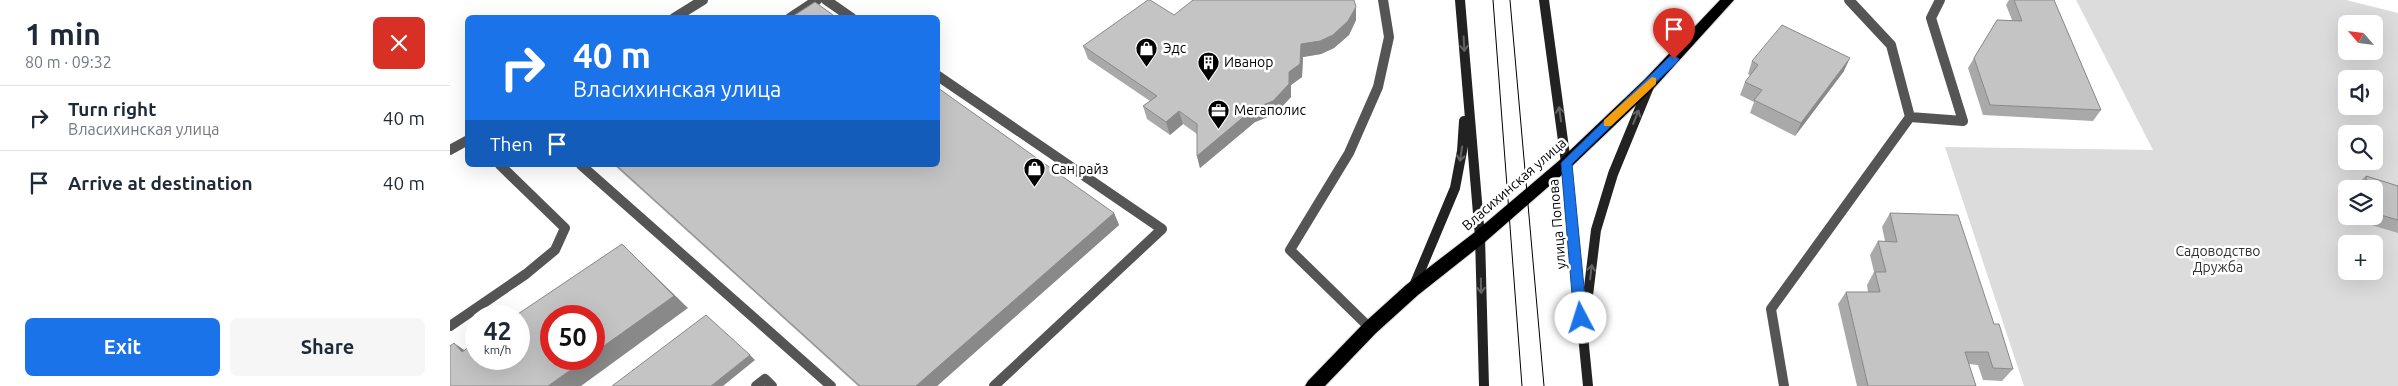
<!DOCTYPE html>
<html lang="en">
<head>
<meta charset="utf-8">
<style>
  :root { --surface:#fff; --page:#f6f6f7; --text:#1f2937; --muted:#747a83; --line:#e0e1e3; --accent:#1a73e8 }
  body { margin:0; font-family:Ubuntu,sans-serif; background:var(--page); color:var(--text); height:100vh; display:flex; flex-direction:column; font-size:19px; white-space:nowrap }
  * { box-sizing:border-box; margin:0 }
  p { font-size:16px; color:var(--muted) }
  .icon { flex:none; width:28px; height:28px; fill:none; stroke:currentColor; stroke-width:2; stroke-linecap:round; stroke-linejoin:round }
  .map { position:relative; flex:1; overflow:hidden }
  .sheet { display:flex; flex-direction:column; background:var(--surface); width:450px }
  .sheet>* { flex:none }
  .banner { position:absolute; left:15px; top:15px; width:475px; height:152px; border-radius:8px; box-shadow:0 5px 20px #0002; background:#1a73e8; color:#fff; overflow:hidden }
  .needle { width:32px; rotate:298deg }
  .tools { position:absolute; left:1888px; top:15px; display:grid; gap:10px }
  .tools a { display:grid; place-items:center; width:45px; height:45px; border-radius:8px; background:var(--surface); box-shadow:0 5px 20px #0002; font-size:25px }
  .speed { position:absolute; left:15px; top:305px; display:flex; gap:10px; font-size:25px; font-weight:700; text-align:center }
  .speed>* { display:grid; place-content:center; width:65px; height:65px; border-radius:50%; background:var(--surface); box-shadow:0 5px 20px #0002; line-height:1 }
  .speed small { font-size:12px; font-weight:400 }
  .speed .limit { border:8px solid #d22; background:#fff; color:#111 }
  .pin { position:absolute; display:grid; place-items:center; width:42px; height:42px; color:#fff; margin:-51px -21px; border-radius:50% 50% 50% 0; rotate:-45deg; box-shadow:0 0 5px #0007 }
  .pin .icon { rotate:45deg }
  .me { position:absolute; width:55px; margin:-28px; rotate:355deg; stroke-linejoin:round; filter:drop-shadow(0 0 4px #0008) }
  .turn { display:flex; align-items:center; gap:18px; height:105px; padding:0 25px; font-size:22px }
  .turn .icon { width:65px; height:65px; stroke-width:2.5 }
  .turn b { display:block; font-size:35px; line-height:42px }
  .then { display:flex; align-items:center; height:48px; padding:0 25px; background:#0003; gap:10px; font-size:19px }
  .round { display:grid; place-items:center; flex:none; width:52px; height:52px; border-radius:8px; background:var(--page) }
  .summary { display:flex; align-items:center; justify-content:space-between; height:85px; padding:0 25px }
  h1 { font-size:30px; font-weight:600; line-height:38px }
  .button { display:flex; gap:10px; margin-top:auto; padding:10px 25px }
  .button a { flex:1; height:58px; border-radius:8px; background:var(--accent); color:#fff; font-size:20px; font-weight:600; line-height:58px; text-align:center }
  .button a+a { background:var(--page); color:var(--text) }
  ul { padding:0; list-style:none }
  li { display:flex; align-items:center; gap:15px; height:65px; padding:0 25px; border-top:1px solid var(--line) }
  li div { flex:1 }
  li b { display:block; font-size:19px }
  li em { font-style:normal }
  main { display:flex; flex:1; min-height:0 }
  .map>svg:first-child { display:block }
</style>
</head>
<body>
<main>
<section class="sheet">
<div class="summary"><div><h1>1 min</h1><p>80 m · 09:32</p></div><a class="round" style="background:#d93025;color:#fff"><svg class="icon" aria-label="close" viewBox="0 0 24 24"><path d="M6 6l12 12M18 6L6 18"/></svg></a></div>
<ul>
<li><svg class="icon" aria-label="right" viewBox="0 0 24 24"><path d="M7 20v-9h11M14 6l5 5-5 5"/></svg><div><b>Turn right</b><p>Власихинская улица</p></div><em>40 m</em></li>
<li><svg class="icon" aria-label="arrive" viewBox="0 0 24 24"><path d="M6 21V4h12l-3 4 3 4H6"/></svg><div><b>Arrive at destination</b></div><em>40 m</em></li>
</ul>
<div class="button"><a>Exit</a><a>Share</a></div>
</section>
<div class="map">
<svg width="1948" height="386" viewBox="0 0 1948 386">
  <rect width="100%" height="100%" fill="#fff"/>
  <path fill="#dcdcdc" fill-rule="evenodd" d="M1626 0H1896L1948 13V386H1574L1495 147 1703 150ZM1896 24H1924V51H1896ZM1896 79H1924V106H1896ZM1896 134H1924V161H1896ZM1896 189H1924V216H1896ZM1896 244H1924V271H1896Z"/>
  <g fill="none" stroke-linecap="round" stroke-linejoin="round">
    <defs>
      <path id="highway" d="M1270 0H1284L1205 87 1121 167 1035 242 968 295 926 333 875 386H855L858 381 914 323 956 285 1025 232 1111 159 1195 79Z"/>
    </defs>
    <use href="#highway" stroke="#dbdbdb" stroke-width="2"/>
    <path stroke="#555" stroke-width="10" d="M376 0 402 18
      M340 18 367 0
      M488 76 712 229 544 386
      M1460 117 1513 121 1481 18 1490 0
      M131 165 381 386
      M0 326 76 274 105 250 115 228 50 165
      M920 328 840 250 899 153 928 87 939 37 933 0
      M306 386 315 379 322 386
      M1334 386 1321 309 1460 117 1441 45 1399 0"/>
    <path stroke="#555" stroke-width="10" d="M224 18 253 0
      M0 150 18 140"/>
    <path stroke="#222" stroke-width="10" d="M1010 0 1030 237 1034 386
      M1094 0 1116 163 1138 386
      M963 288 1005 188 1012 151 1014 121
      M1135 320 1146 230 1163 174 1200 84"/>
    <use href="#highway" fill="#000" fill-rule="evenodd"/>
    <path stroke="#000" stroke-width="1" d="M1043 0 1072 386
      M1060 0 1094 386"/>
  </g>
  <path fill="#a9a9a9" d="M1559 0H1604L1651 110 1643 121 1533 115 1518 68 1547 20H1562L1556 5Z
    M906 7V20L899 35 884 48 871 54 853 57 852 77 841 85V97L825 114 805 122 750 168 747 156V134L733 124 720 135 697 119 693 106 700 101 638 59 633 46 724 15Z
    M1302 61 1394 71 1345 136 1300 113 1304 102 1290 95 1295 82 1300 75 1298 74Z
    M164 165H488L664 213 669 225 487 386H408Z
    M1916 176 1948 186V233L1908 221 1907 216H1924V189H1905V186Z
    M1440 213 1544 324 1563 369 1552 381 1533 380 1528 365 1519 364 1526 386H1407L1388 304 1396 292H1418L1417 285 1424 272 1420 255 1428 241H1435L1432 227Z"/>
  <path fill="#898989" d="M906 7V20L899 35 884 48 871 54 853 57 852 77 841 85V97L825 114 805 122 750 168 747 156 839 72 851 44Z
    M1400 58 1394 71 1345 136 1351 123Z
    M729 111 733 124 720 135 716 122Z
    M664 213 669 225 487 386H466Z
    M172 244 238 308 131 386H98L136 359H144V353Z
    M4 343 23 356 12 352Z
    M300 355 305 360 273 386H261Z"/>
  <path fill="#c4c4c4" stroke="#898989" d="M698 0H700L724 15 743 0H904L906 7 898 21 883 35 870 41 851 44 850 64 839 72V84L823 101 803 109 747 156V124L729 111 716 122 693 106 707 96 633 46Z
    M1564 0H1604L1651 110 1540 105 1524 58 1547 20 1572 21Z
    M365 2 387 18H340Z
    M1332 25 1400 58 1351 123 1304 100 1312 90 1295 82 1308 65 1302 61Z
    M488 88 664 213 466 386H410L166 165H488Z
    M1916 176 1948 186V220L1924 213V189H1917Z
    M1440 213 1508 215 1544 324H1549L1563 369 1543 368 1538 352H1515L1526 386H1418L1396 292H1430L1425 272H1436L1428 241 1447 242Z
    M172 244 224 296 144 353V316H101V359H136L98 386H0V346L4 343 12 352 26 342V359H69V316H65Z
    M256 315 300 355 261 386H162Z"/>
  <defs><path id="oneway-shaft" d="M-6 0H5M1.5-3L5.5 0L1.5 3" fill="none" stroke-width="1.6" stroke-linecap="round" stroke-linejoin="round" transform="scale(1.25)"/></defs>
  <g stroke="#646464">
    <use href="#oneway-shaft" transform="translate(1014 44) rotate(87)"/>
    <use href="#oneway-shaft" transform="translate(1110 114) rotate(-98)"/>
    <use href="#oneway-shaft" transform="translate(1186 117) rotate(-68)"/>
    <use href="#oneway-shaft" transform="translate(1011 154) rotate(99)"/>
    <use href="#oneway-shaft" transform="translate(1141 272) rotate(-83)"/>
    <use href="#oneway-shaft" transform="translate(1031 286) rotate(89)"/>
  </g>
  <path fill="#1a73e8" stroke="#114b97" d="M1224 55 1229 59 1227 62 1122 164 1137 318 1135 322H1126L1124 318 1111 163 1220 56Z"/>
  <path fill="#f59e0b" d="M1202 77 1206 78V84L1161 126H1154V120Z"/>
  <defs>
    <symbol id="shop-pin" viewBox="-11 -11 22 30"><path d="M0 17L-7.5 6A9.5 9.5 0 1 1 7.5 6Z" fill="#000" stroke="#fff"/><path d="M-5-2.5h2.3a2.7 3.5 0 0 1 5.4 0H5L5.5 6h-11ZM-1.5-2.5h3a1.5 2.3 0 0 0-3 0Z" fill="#fff"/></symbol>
    <symbol id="building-pin" viewBox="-11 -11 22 30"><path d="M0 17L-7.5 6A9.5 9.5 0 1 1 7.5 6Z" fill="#000" stroke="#fff"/><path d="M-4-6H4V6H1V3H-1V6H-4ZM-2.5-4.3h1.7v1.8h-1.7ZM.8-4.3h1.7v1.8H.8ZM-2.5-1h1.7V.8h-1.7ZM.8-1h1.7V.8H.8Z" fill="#fff"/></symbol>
    <symbol id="office-pin" viewBox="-11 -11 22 30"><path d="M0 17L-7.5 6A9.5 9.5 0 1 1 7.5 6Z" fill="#000" stroke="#fff"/><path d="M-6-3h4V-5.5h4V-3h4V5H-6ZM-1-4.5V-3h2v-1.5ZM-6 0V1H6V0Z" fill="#fff"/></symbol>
  </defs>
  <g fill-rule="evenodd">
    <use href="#shop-pin" x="684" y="36" width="25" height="34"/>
    <use href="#building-pin" x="746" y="50" width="25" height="34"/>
    <use href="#office-pin" x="756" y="98" width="25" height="34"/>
    <use href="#shop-pin" x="572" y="156" width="25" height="34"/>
  </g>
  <g text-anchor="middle" stroke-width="5" stroke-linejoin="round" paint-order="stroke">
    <g font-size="14" fill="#000" stroke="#fff" text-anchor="start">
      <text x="713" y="53">Эдс</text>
      <text x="774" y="67">Иванор</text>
      <text x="784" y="115">Мегаполис</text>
      <text x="601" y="174">Сан райз</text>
    </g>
    <g font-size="14" fill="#000" stroke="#fff">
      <text transform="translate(1064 184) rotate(-41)" y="5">Власихинская улица</text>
      <text transform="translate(1107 224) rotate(-95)" y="5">улица Попова</text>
    </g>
    <g font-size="14" fill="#333" stroke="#fff">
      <text x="1768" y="256">Садоводство<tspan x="1768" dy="16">Дружба</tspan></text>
    </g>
  </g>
</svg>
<div class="tools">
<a><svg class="needle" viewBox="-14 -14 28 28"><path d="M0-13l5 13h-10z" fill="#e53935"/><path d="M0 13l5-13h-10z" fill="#747a83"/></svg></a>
<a><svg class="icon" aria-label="sound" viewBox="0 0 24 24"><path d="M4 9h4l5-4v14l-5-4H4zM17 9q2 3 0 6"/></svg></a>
<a><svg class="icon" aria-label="search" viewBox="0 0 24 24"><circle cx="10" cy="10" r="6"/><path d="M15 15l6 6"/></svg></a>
<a><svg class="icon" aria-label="layers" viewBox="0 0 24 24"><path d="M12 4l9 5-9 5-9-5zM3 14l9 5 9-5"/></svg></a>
<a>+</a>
</div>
<div class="speed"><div>42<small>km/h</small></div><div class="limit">50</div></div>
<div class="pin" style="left:1224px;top:59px;background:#d93025"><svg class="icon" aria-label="arrive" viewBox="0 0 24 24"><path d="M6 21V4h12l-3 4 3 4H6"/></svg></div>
<svg class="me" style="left:1131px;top:318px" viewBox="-20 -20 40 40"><circle r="19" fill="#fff"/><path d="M0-13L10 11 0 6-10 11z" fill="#1a73e8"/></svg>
<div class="banner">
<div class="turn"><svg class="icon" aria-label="right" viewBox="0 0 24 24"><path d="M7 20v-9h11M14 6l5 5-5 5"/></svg><div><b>40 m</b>Власихинская улица</div></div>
<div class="then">Then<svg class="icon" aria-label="arrive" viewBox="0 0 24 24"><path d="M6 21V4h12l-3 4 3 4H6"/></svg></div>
</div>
</div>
</main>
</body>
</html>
